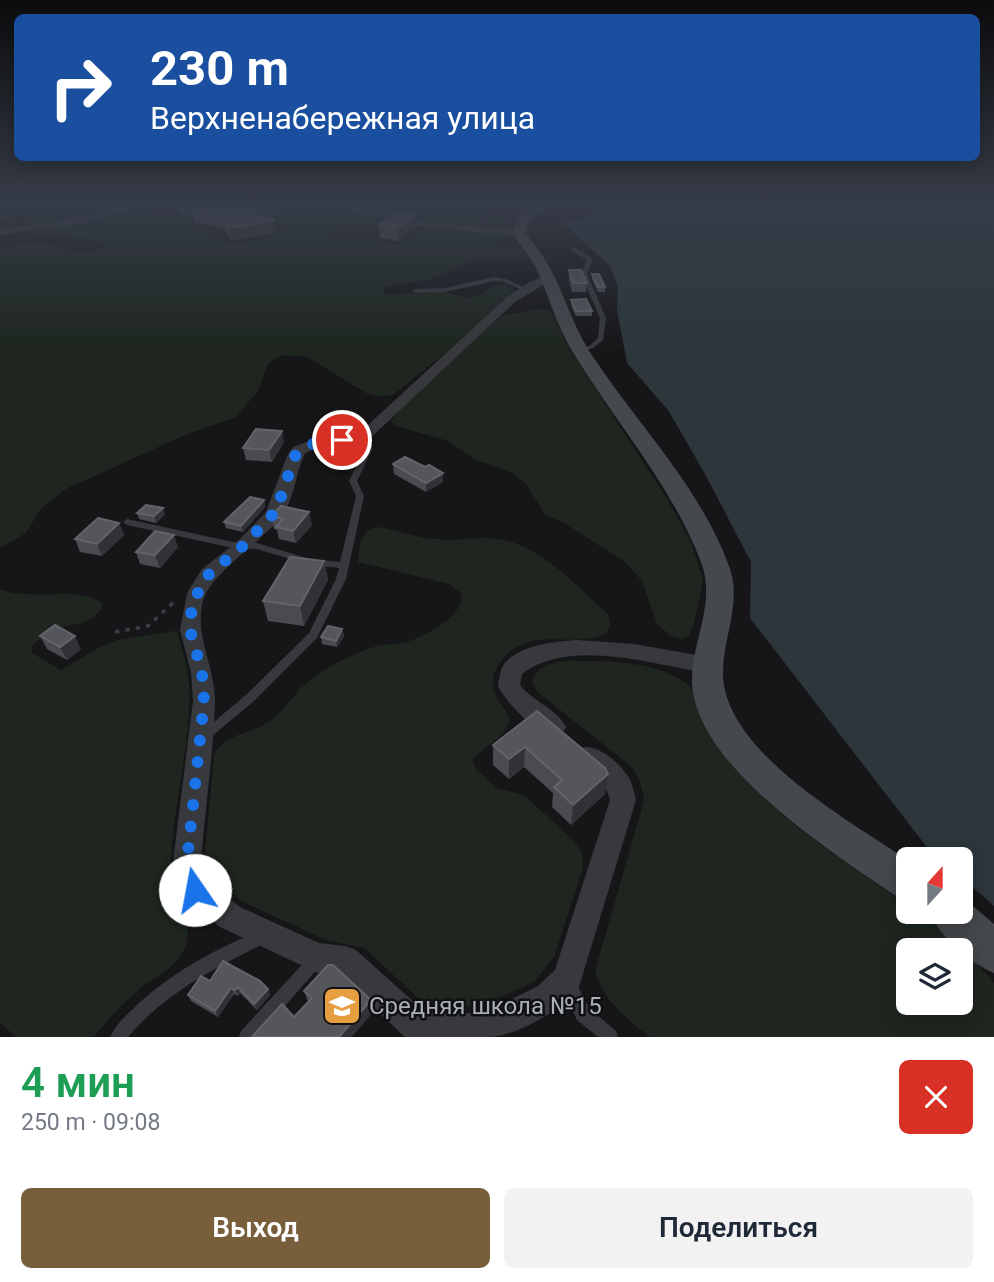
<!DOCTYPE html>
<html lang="ru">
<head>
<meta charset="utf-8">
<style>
  :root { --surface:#fff; --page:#f2f2f3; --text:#1f2937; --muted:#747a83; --accent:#795e3b }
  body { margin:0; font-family:Roboto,sans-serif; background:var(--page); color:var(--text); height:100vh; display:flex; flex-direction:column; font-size:26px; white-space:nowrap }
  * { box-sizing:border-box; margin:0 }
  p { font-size:23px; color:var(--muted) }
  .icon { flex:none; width:38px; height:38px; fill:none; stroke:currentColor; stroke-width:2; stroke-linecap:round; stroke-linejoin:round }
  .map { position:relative; height:1037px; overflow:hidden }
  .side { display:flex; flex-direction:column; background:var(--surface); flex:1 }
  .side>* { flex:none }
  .top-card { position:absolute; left:14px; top:14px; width:966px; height:147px; border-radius:10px; box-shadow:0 4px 18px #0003; background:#1a4fa0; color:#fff; overflow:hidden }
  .needle { width:46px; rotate:21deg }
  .controls { position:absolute; left:896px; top:847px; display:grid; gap:14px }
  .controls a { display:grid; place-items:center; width:77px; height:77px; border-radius:10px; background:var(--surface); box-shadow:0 4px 18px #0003; font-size:35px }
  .pin { position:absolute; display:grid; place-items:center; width:60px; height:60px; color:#fff; margin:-30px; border:4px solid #fff; border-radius:50%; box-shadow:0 2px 7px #0007 }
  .me { position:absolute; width:77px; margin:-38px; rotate:348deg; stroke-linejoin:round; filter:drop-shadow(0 0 5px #0008) }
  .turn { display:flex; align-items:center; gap:24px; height:147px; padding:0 21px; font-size:32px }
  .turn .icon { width:91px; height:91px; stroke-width:2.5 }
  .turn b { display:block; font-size:49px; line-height:60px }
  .round { display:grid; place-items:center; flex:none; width:74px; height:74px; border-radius:10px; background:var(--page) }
  .head { display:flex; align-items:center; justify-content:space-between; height:119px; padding:0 21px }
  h1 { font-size:42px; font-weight:600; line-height:52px; color:#1e9e55 }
  .button { display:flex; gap:14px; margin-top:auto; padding:14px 21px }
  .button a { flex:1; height:80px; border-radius:10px; background:var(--accent); color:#fff; font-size:28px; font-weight:600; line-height:80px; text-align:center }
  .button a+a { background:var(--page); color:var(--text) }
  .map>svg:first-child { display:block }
</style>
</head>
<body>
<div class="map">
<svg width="994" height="1037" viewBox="0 0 994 1037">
  <rect width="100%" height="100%" fill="#161618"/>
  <path fill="#1e261f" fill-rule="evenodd" d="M0 205H135L36 225 24 218 0 219Z
    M326 205 398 222C375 232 347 210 329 234L332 236 399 245 426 228 513 235 511 238 496 241 495 245 523 248 529 256 522 259 476 260 432 279 383 287 385 294 388 295C402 294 436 291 449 293 457 295 462 298 471 297 491 293 494 276 515 290L453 347 393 395 378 396 366 393 307 357 281 355 268 364 258 391 236 417 185 435 66 489 42 507 26 533 0 548V250C13 247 24 242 38 243 62 244 83 261 107 244L96 240 24 233 110 217 151 206 154 208 144 214 192 215 195 216 189 224 191 226C202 230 211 237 221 242 242 250 275 235 292 224L202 208 274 213 297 206Z
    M338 205H482V213L472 220 488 221 498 216 514 224 512 230 424 223Z
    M539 309 548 310 554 316 567 345 669 502 692 544 703 581 694 623 688 637 681 639 671 636 657 624 642 581 625 562 561 521 546 516 526 484 513 473 476 460 448 441 396 426 391 421 401 408 501 316Z
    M378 527C397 530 416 538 436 539 466 542 487 532 517 544 552 558 580 589 608 614L610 624 607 633C575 650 534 625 504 657 497 665 492 676 493 687 495 700 507 708 510 720 505 739 484 745 473 760L475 768 496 788 524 795 572 839 579 847 583 858 582 871 554 957 534 982 501 997 465 1007 425 1004 364 948 326 940 243 902 211 876 205 854 214 755C226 732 247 736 267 723 281 715 289 701 300 689 319 670 349 655 374 647 385 644 396 644 406 642 425 637 466 615 461 593L449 584 358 562C359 546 360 530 378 527Z
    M0 589C26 602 87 584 103 605 94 626 74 623 55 629 46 632 39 640 32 645V653L61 670 101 646 117 640 175 631 178 633C182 650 188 667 189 685 192 744 172 806 171 866 170 894 196 919 185 948 177 967 157 976 142 987 124 1002 108 1019 94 1037H16L0 1023Z
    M562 661C601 660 654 660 686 683 697 691 698 704 704 715 713 735 727 758 741 774 787 827 852 865 908 906V912C930 912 979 965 994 983V1037H649C626 1017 604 1002 595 971L644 801C642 784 639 775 627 763L536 691 532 681C537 667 549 664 562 661ZM908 950H961V1003H908Z"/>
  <path fill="#2d363b" d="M615 205H994V906L961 877V859H941L926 846 750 618 751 562 704 472 668 410 627 363 617 310 618 287 610 266 561 221 582 219Z"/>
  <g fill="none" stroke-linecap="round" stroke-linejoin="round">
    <path stroke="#3d4044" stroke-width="2" stroke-dasharray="2 2.5" stroke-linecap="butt" d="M501 205V214L511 220"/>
    <path stroke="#3d4044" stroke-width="3.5" stroke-dasharray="4.5 6" stroke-linecap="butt" d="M115 632 148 626 177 599"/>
    <path fill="#37393d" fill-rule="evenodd" d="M571 248H575L593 259 587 274 606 318 603 340 593 348 580 353 577 351 578 350 589 346 598 338 600 318 581 274 587 260 571 250Z
      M494 277 506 279 526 288 523 290 503 282 494 281 445 292 415 293 412 291 415 289 445 288Z
      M357 438H360L369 440 373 448 357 481 364 496 346 579 317 638 254 701 211 737 207 739 203 737 201 734 203 731 246 695 309 633 336 579 339 568 310 565 257 549 233 548 127 525 123 522 127 519 233 542 257 543 310 559 340 562 356 496 349 481 365 448 363 443 356 440Z
      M260 931 265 933 267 938 265 943C215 968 165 993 128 1037H110C115 1026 125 1016 134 1008 169 974 215 949 260 931Z
      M315 954 320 956 322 961 320 966 258 1037H239L241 1031 310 956Z
      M569 976 574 979 589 1008 616 1031 618 1037H598L577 1020 561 984 564 979Z"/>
    <path fill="#37393d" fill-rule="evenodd" d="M131 205H147L83 223 0 235V229L83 217Z
      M329 205H347L422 221 519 230 524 233 519 236 422 227Z
      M547 275 551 276V280L515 302 365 443 320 447 305 453C295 474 295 499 280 518 261 542 213 572 204 598 192 633 216 667 215 703 213 756 205 809 201 862L206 881 240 907 319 943 345 946 356 950 424 1011 470 1013 510 1000 538 986 555 970 610 800C606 780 586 773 577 755L580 748C597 742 621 764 629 778 633 785 634 793 636 800L578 990C556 1012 524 1032 493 1037 465 1037 434 1037 405 1037L338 975 318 973 220 927 185 900 173 862 193 701 191 672 180 630 187 593 202 569 237 542 266 512 287 456 293 447 318 438 356 436 507 297 530 282Z
      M577 640 634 644 708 657 716 659 719 665 716 671 708 673C653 665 570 637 522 674L520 685C532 701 557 709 566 727L562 734C541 741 507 704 498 686 499 679 500 670 504 664 521 644 553 642 577 640Z"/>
    <path fill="#45484c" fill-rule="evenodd" d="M537 205H553L529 220 526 233C534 244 543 255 550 268 564 294 572 323 588 349 634 421 699 484 729 566 743 603 722 638 723 675 725 752 851 822 908 860V901L894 895C832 852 695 766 692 682 691 642 717 603 701 562 671 484 615 422 572 351 556 325 549 295 536 268 530 256 520 245 512 233L519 215Z
      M961 896 994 924V973C970 963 939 937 930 912H961Z"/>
  </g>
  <path fill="#4a4b50" d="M177 205H287V207L266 217 251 214V215L274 219 276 233 232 240 222 227 195 223 193 216 179 214Z
    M415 215 416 228 398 241 380 238 379 225Z
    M569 270 587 283 586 292H572L569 279Z
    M592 274 605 287V292H598L592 279Z
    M571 300 592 311V316H576L571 305Z
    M284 442 272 462 246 460 243 448Z
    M393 464 443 473V482L426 492 394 474Z
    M264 500 265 507 243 532 226 528 224 522Z
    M309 512 312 525 296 543 279 539 277 530 274 529 271 516Z
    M137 513 165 514 156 523 139 519Z
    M119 523 124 535 102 556 80 552 75 539Z
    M178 547 160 568 140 564 136 552Z
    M324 561 328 580 304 626 268 621 263 601Z
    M342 629 344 636 337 647 322 644 321 637Z
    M40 636 81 649 67 660 47 649Z
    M537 711 605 794 571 825 552 807 553 793 524 767 509 779 493 765V745Z
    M210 981 268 989 270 995 257 1010 240 993 238 996 234 994 218 1017 191 1001 188 995Z
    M304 991 371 1000 374 1011 294 1017 308 1002Z"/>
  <path fill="#313235" d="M264 205H287V207L266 217Z
    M251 212 253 224 274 219 276 233 232 240 230 228 246 215Z
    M415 215 416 228 398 241 397 228Z
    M282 431 284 442 272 462 269 450Z
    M443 473V482L426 492V483Z
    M264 500 265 507 243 532 241 526Z
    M163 508 165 514 156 523 154 516Z
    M309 512 312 525 296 543 293 531Z
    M119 523 124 535 102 556 97 544Z
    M174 535 178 547 160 568 155 555Z
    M324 561 328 580 304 626 300 606Z
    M342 629 344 636 337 647 336 641Z
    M75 636 81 649 67 660 60 647Z
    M525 747 524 767 509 779V759Z
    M608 774 605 794 571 825 573 805Z
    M238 987 240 993 238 996 235 990Z
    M231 988 234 994 218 1017 215 1011Z
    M268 989 270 995 257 1010 254 1004Z
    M371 1000 374 1011 352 1037H339Z"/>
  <path fill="#54565b" stroke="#626469" stroke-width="2" d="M197 205H216L251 212 246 215 274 219V221L230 228 220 216 192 212 205 206Z
    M399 212 415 215 397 228 379 225Z
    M569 270H581L587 283H573Z
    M592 274H599L605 287H598Z
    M586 299 592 311H576L571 300Z
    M256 429 282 431 269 450 243 448Z
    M405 457 425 467 429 465 443 473 426 483 393 464Z
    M250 497 264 500 241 526 224 522Z
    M146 505 163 508 154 516 137 513Z
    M281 506 309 512 293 531 276 527 283 519 271 516Z
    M98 518 119 523 97 544 75 539Z
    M155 531 174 535 155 555 136 552Z
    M290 557 324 561 300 606 263 601Z
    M55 625 75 636 60 647 40 636Z
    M328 626 342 629 336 641 321 637Z
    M537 711 605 768 608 774 573 805 554 787 562 780 525 747 509 759 493 745Z
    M223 961 260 981 268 989 254 1004 238 987 235 990 231 988 215 1011 188 995 201 976 210 981Z
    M328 965H333L371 1000 339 1037H252L282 1004 294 1017 312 998 304 991Z"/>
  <linearGradient id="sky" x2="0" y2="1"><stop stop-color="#0c0c0d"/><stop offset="0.58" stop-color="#363c48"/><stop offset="1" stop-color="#363c48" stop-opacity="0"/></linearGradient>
  <rect width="994" height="351" fill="url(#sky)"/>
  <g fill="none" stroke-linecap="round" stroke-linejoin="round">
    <path stroke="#1a73e8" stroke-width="12" stroke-dasharray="0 21.6" d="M195 890 187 862 204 701 202 672 190 630 192 603 209 574 243 546 276 511 295 456C306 442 325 441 342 440"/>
  </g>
  <defs>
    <symbol id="school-square" viewBox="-11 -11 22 22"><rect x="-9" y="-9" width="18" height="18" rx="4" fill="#e69f40" stroke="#111113"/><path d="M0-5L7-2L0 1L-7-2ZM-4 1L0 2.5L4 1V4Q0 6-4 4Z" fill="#fff"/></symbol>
  </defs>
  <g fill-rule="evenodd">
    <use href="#school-square" x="320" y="984" width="44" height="44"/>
  </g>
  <g text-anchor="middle" stroke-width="5" stroke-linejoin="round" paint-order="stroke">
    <g font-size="24" fill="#a9afb7" stroke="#111113" text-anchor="start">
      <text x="369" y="1014">Средняя школа №15</text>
    </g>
  </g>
</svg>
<div class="controls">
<a><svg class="needle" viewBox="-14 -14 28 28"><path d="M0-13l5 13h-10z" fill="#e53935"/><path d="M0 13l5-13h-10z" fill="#747a83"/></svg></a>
<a><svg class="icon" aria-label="layers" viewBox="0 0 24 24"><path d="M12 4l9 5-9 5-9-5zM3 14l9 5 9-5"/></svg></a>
</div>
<div class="pin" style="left:342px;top:440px;background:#d93025"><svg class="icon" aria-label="arrive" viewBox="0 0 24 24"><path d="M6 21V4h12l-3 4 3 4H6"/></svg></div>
<svg class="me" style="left:195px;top:890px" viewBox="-20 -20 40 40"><circle r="19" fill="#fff"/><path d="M0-13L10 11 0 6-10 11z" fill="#1a73e8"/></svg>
<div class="top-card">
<div class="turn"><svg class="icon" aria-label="right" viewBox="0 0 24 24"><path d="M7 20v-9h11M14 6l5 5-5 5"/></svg><div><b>230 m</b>Верхненабережная улица</div></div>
</div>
</div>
<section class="side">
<div class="head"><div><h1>4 мин</h1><p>250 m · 09:08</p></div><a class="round" style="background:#d93025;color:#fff"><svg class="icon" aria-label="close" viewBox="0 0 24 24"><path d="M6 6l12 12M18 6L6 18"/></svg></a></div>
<div class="button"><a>Выход</a><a>Поделиться</a></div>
</section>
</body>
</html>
